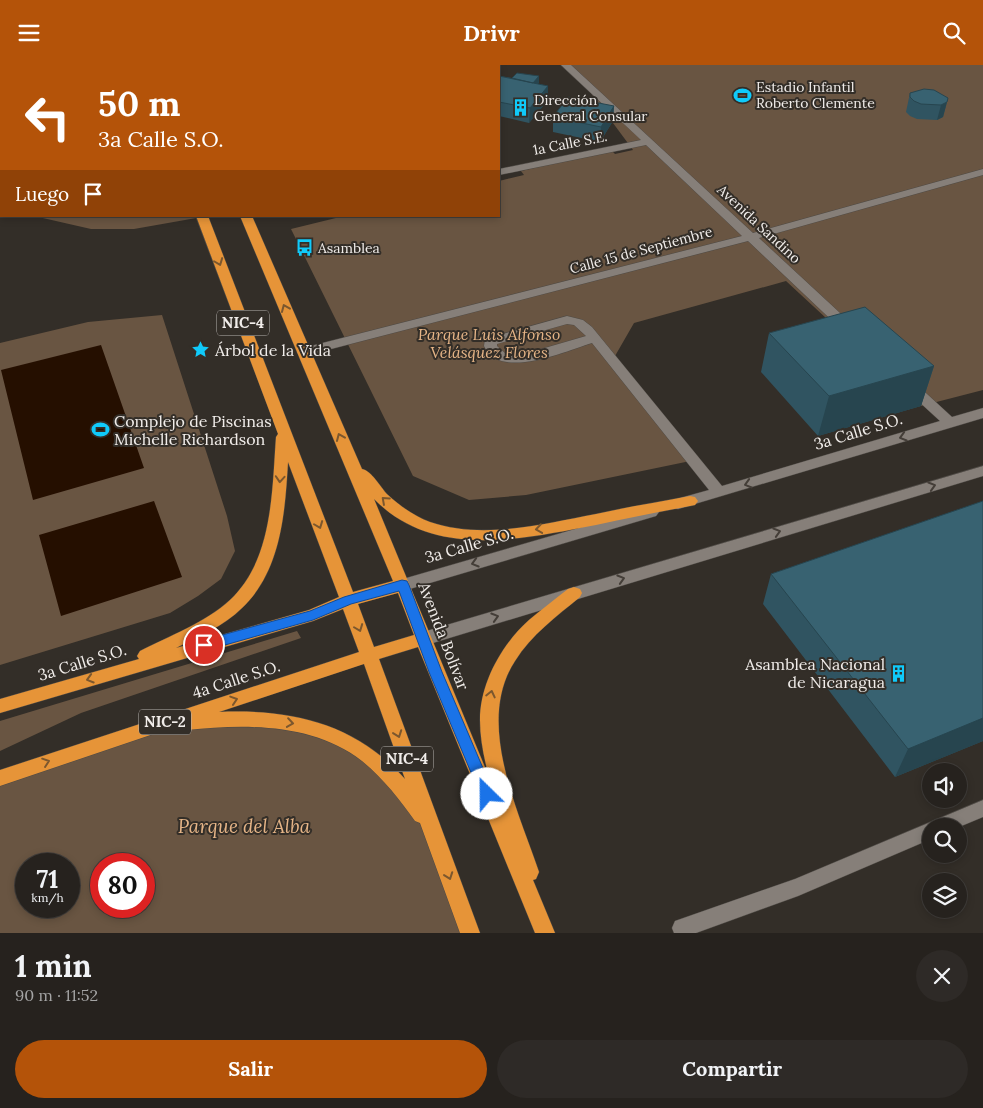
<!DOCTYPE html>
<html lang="es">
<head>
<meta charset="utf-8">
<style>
  :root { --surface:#26221e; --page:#2e2a27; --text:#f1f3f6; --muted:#a4a4a4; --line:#423f3c; --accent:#b45309 }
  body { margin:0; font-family:Lora,serif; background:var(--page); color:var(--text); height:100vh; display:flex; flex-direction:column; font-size:19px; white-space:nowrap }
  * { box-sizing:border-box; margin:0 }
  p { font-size:16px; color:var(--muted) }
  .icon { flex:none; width:28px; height:28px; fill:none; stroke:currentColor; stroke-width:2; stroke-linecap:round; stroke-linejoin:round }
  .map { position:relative; height:868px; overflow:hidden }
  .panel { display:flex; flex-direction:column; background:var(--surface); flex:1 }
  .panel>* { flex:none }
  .guide { position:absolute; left:0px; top:0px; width:500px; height:152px; box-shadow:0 2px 8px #0003,0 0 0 1px var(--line); background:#b45309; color:#fff; overflow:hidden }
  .tools { position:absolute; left:922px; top:698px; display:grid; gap:10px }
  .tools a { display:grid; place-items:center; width:45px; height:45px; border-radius:50%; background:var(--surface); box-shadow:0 2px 8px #0003,0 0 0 1px var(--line); font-size:25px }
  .speed { position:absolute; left:15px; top:788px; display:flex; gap:10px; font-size:25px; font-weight:700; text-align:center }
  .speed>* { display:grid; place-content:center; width:65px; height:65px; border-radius:50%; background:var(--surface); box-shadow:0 2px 8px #0003,0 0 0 1px var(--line); line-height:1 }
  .speed small { font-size:12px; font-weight:400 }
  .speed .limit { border:8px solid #d22; background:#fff; color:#111 }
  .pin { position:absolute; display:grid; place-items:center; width:42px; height:42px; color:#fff; margin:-21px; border:2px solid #fff; border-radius:50%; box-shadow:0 1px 5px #0007 }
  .me { position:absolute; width:55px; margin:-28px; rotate:337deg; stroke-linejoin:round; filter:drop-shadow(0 0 4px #0008) }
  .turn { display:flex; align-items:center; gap:18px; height:105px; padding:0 15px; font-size:22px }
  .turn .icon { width:65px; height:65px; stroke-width:2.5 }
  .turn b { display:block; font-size:35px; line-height:42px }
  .then { display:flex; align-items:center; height:48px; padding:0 15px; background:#0003; gap:10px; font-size:19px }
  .round { display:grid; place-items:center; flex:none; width:52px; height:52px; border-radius:26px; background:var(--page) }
  .head { display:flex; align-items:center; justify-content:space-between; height:85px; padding:0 15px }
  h1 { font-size:30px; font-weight:800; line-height:38px }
  .cta { display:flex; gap:10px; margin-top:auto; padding:10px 15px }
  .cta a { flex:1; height:58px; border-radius:30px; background:var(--accent); color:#fff; font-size:20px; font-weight:800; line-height:58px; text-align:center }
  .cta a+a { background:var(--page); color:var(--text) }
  header { display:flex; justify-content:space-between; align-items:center; height:65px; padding:0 15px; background:var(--accent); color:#fff; font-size:22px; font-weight:800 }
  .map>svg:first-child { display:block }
</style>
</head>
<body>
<header><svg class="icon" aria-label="menu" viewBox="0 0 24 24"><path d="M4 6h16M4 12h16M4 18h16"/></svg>Drivr<svg class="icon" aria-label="search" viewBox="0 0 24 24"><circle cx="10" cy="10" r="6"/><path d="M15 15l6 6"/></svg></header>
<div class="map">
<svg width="983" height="868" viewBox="0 0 983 868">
  <rect width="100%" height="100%" fill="#332e28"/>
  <path fill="#695542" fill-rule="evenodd" d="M0 0H144V1H1V144Z
    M570 0H983V325L921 341 786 216 634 258 615 291 700 394 526 430 469 435 413 411 291 164 344 151H499V116L524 110 521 106 611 85 615 89 633 85Z
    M34 151H202V152L134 164H91Z
    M162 250 227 451 235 486 221 514 198 531 170 548 0 600V278L88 257Z
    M297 566 301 573 81 648 0 686V656Z
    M241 654 347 677 433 766 469 868H0V708L154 661ZM26 799H69V841H26ZM101 799H144V841H101Z"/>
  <path fill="#250f00" d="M101 280 144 403 33 435 1 305Z
    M154 436 182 512 61 551 39 470Z"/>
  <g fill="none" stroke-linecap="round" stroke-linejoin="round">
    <defs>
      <path id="minor" d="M375 0H385L386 1H376Z
        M486 0H501L499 2Z
        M561 0H571L753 168 983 104V110L759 173 853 260 854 263 853 266H843L748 176 304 291 299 290 297 287 299 284 742 171 646 80 499 110V104L641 75Z
        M567 251 583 255 592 262 722 421 940 356 904 323 902 320 904 317H914L952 352 983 343V353L678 444 673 443 670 439 673 435 709 425 592 278C566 286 499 316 484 281L485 274ZM567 259 574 260 586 271 531 287 506 289 497 281V279Z
        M983 401V411L423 581 417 579 415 574 417 569 423 567Z
        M651 442 656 443 659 447 656 451 403 526 397 524 395 520 397 516 403 514Z
        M983 735V752L959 762 931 761V774L798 831 696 868H674L672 863 675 856 795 814Z"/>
      <path id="highway" d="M139 0H149V1H139Z
        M174 0H184L185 1H175Z
        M196 151H208L353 527 393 516 240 151H252L362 404C372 406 380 422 388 430 400 441 414 451 430 457 483 475 543 459 596 449 627 442 659 437 690 431L695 432 698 436 695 440 690 441C659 447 627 453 596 460 522 474 434 495 374 434L489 712C484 693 480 674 480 655 480 618 502 579 529 555 542 544 555 534 568 524L574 522 580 524 582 528 580 532C557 551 531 570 515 596 475 657 518 745 539 807L536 814 533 815 555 868H535L418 582 379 594 480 868H460L420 758 415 756C400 735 383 713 362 696 313 658 246 659 187 665L180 660 0 721V705L359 587 343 544 313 556 0 648V634L139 594 137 591 140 586C169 571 205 558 230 535 273 495 272 426 276 372L278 369ZM288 397 339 532 309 545 176 583C198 572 224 561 242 543 281 506 285 448 288 397ZM398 528 414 570 374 582 358 539ZM364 599 405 714C355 658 291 644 219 647Z"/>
    </defs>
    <use href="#minor" stroke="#4e4a45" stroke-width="1"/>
    <use href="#highway" stroke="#4e4a45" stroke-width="1"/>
    <use href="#minor" fill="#867f79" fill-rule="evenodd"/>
    <use href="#highway" fill="#e69438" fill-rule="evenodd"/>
  </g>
  <path fill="#305461" d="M419 0H471L465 1H420Z
    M499 11 512 13 539 11 538 19 548 21V35L529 58 499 51Z
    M910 28 947 37 943 52 937 55 917 54 910 51 906 47Z
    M614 41 613 56 600 77 553 67V52Z
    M769 268 934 301 921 341 818 371 761 307Z
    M983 436V676L895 712 763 539 771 509Z"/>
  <path fill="#27454f" d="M428 0H471L465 1H428Z
    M539 11V18L528 31V24Z
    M548 21V35L529 58 530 43Z
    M947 37 943 52 937 55 941 40Z
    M614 41 613 56 600 77 601 62Z
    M934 301 921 341 818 371 829 331Z
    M983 653V676L895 712 908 684Z"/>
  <path fill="#386271" stroke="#27454f" d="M517 8 539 11 533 18 512 13Z
    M499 11 548 21 530 43 499 37Z
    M924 24 934 25 948 33 947 37 941 40 921 39 914 36 910 32V28Z
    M568 32 614 41 601 62 553 52Z
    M865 242 934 301 829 331 769 268Z
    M983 436V653L908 684 771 509Z"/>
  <defs><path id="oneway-chevron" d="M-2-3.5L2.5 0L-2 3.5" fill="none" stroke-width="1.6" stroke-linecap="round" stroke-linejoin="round" transform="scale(1.25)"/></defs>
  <g stroke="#7b572e">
    <use href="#oneway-chevron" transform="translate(219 197) rotate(69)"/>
    <use href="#oneway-chevron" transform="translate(285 243) rotate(-113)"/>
    <use href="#oneway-chevron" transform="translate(340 372) rotate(-113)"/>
    <use href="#oneway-chevron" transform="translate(280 414) rotate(94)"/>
    <use href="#oneway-chevron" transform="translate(385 435) rotate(-138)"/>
    <use href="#oneway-chevron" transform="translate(319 460) rotate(69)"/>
    <use href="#oneway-chevron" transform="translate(539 464) rotate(172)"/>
    <use href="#oneway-chevron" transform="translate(359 563) rotate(69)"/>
    <use href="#oneway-chevron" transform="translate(90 614) rotate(163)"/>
    <use href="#oneway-chevron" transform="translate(491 629) rotate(-77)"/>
    <use href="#oneway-chevron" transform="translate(234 635) rotate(-18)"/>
    <use href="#oneway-chevron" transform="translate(290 658) rotate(8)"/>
    <use href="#oneway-chevron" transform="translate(398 669) rotate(70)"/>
    <use href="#oneway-chevron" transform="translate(46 697) rotate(-19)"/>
    <use href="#oneway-chevron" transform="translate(449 811) rotate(70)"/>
  </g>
  <g stroke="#443e38">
    <use href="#oneway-chevron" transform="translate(903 372) rotate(163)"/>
    <use href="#oneway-chevron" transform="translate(748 419) rotate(163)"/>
    <use href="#oneway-chevron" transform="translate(932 421) rotate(-17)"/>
    <use href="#oneway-chevron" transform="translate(777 467) rotate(-17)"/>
    <use href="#oneway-chevron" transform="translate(475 498) rotate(164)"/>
    <use href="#oneway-chevron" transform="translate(621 514) rotate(-17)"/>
    <use href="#oneway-chevron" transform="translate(495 552) rotate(-17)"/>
  </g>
  <path fill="#1a73e8" stroke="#114b97" d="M402 515 407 516 409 520 442 607 494 729 492 733 487 735 482 733 480 729 429 607 399 526 351 539 313 555 204 586 200 584 198 580 200 577 204 575 310 546 344 532Z"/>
  <defs>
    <symbol id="stadium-bare" viewBox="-9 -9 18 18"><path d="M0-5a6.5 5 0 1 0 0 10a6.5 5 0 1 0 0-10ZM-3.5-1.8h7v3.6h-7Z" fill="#10cafa" stroke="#332e28" stroke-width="2.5" paint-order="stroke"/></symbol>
    <symbol id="building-bare" viewBox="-9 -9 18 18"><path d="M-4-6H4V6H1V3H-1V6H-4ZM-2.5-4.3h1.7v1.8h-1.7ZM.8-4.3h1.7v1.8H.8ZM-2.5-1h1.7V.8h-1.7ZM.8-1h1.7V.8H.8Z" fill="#10cafa" stroke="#332e28" stroke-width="2.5" paint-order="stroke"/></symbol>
    <symbol id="bus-bare" viewBox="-9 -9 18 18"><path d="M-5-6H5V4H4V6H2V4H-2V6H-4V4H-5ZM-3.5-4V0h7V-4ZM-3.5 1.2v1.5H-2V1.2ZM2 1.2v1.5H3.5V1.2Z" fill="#10cafa" stroke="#332e28" stroke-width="2.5" paint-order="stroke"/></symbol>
    <symbol id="sight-bare" viewBox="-9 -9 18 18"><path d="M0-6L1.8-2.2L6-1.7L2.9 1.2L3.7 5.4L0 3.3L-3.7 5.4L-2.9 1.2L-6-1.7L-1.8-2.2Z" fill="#10cafa" stroke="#332e28" stroke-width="2.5" paint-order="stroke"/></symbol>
  </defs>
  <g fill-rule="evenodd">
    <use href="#stadium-bare" x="730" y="18" width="25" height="25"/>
    <use href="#building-bare" x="508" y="30" width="25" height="25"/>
    <use href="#bus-bare" x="292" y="170" width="25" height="25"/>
    <use href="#sight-bare" x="188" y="272" width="25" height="25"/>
    <use href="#stadium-bare" x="88" y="352" width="25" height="25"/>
    <use href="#building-bare" x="886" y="596" width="25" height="25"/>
  </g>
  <g text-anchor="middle" stroke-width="4" stroke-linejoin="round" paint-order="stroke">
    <g font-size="14" fill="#f1edea" stroke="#332e28" text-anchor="start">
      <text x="756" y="27">Estadio Infantil<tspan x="756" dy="16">Roberto Clemente</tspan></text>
      <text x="534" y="40">Dirección<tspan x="534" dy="16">General Consular</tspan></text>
      <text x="318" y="188">Asamblea</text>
    </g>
    <g font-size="14" fill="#f1edea" stroke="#332e28">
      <text transform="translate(570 78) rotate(-11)" y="5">1a Calle S.E.</text>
      <text transform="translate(759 159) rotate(43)" y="5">Avenida Sandino</text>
      <text transform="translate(641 185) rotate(-15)" y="5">Calle 15 de Septiembre</text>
    </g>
    <g fill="#332e28" stroke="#b8b4b0" stroke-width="1">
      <rect x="217" y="245.5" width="52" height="25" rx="4"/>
      <rect x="139" y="644.5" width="52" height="25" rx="4"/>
      <rect x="381" y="681.5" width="52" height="25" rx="4"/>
    </g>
    <g font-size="15" font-weight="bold" fill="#f1edea">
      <text x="243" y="263">NIC-4</text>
      <text x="165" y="662">NIC-2</text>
      <text x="407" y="699">NIC-4</text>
    </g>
    <g font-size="16" font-style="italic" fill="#e6b587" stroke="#332e28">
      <text x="489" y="275">Parque Luis Alfonso<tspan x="489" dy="18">Velásquez Flores</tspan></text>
    </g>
    <g font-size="16" fill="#f1edea" stroke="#332e28" text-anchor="start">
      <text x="215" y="291">Árbol de la Vida</text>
      <text x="114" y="362">Complejo de Piscinas<tspan x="114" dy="18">Michelle Richardson</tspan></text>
      <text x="885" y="605" text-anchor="end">Asamblea Nacional<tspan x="885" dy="18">de Nicaragua</tspan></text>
    </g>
    <g font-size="16" fill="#f1edea" stroke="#332e28">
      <text transform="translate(858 366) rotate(-17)" y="6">3a Calle S.O.</text>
      <text transform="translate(469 480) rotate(-16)" y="6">3a Calle S.O.</text>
      <text transform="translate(444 571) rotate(69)" y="6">Avenida Bolívar</text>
      <text transform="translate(82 597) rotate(-17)" y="6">3a Calle S.O.</text>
      <text transform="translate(236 614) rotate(-18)" y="6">4a Calle S.O.</text>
    </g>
    <g font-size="19" font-style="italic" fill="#e6b587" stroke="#332e28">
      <text x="244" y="768">Parque del Alba</text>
    </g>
  </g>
</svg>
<div class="tools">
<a><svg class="icon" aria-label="sound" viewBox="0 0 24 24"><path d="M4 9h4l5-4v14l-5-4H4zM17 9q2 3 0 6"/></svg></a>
<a><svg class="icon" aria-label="search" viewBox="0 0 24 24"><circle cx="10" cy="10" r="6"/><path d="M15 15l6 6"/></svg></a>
<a><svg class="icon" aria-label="layers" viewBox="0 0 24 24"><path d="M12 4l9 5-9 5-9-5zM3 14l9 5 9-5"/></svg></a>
</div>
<div class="speed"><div>71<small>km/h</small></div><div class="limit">80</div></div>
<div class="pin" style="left:204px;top:580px;background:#d93025"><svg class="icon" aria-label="arrive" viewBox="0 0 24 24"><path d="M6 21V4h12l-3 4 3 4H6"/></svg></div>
<svg class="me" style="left:487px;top:729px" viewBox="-20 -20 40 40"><circle r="19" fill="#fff"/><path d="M0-13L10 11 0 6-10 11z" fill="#1a73e8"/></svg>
<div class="guide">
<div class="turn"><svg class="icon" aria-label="left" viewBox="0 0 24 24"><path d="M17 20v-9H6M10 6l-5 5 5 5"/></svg><div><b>50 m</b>3a Calle S.O.</div></div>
<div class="then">Luego<svg class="icon" aria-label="arrive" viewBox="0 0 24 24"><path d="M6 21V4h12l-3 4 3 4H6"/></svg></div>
</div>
</div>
<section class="panel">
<div class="head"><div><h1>1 min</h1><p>90 m · 11:52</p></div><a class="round"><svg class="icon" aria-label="close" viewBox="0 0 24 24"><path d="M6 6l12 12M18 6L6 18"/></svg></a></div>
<div class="cta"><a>Salir</a><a>Compartir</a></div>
</section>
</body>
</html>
